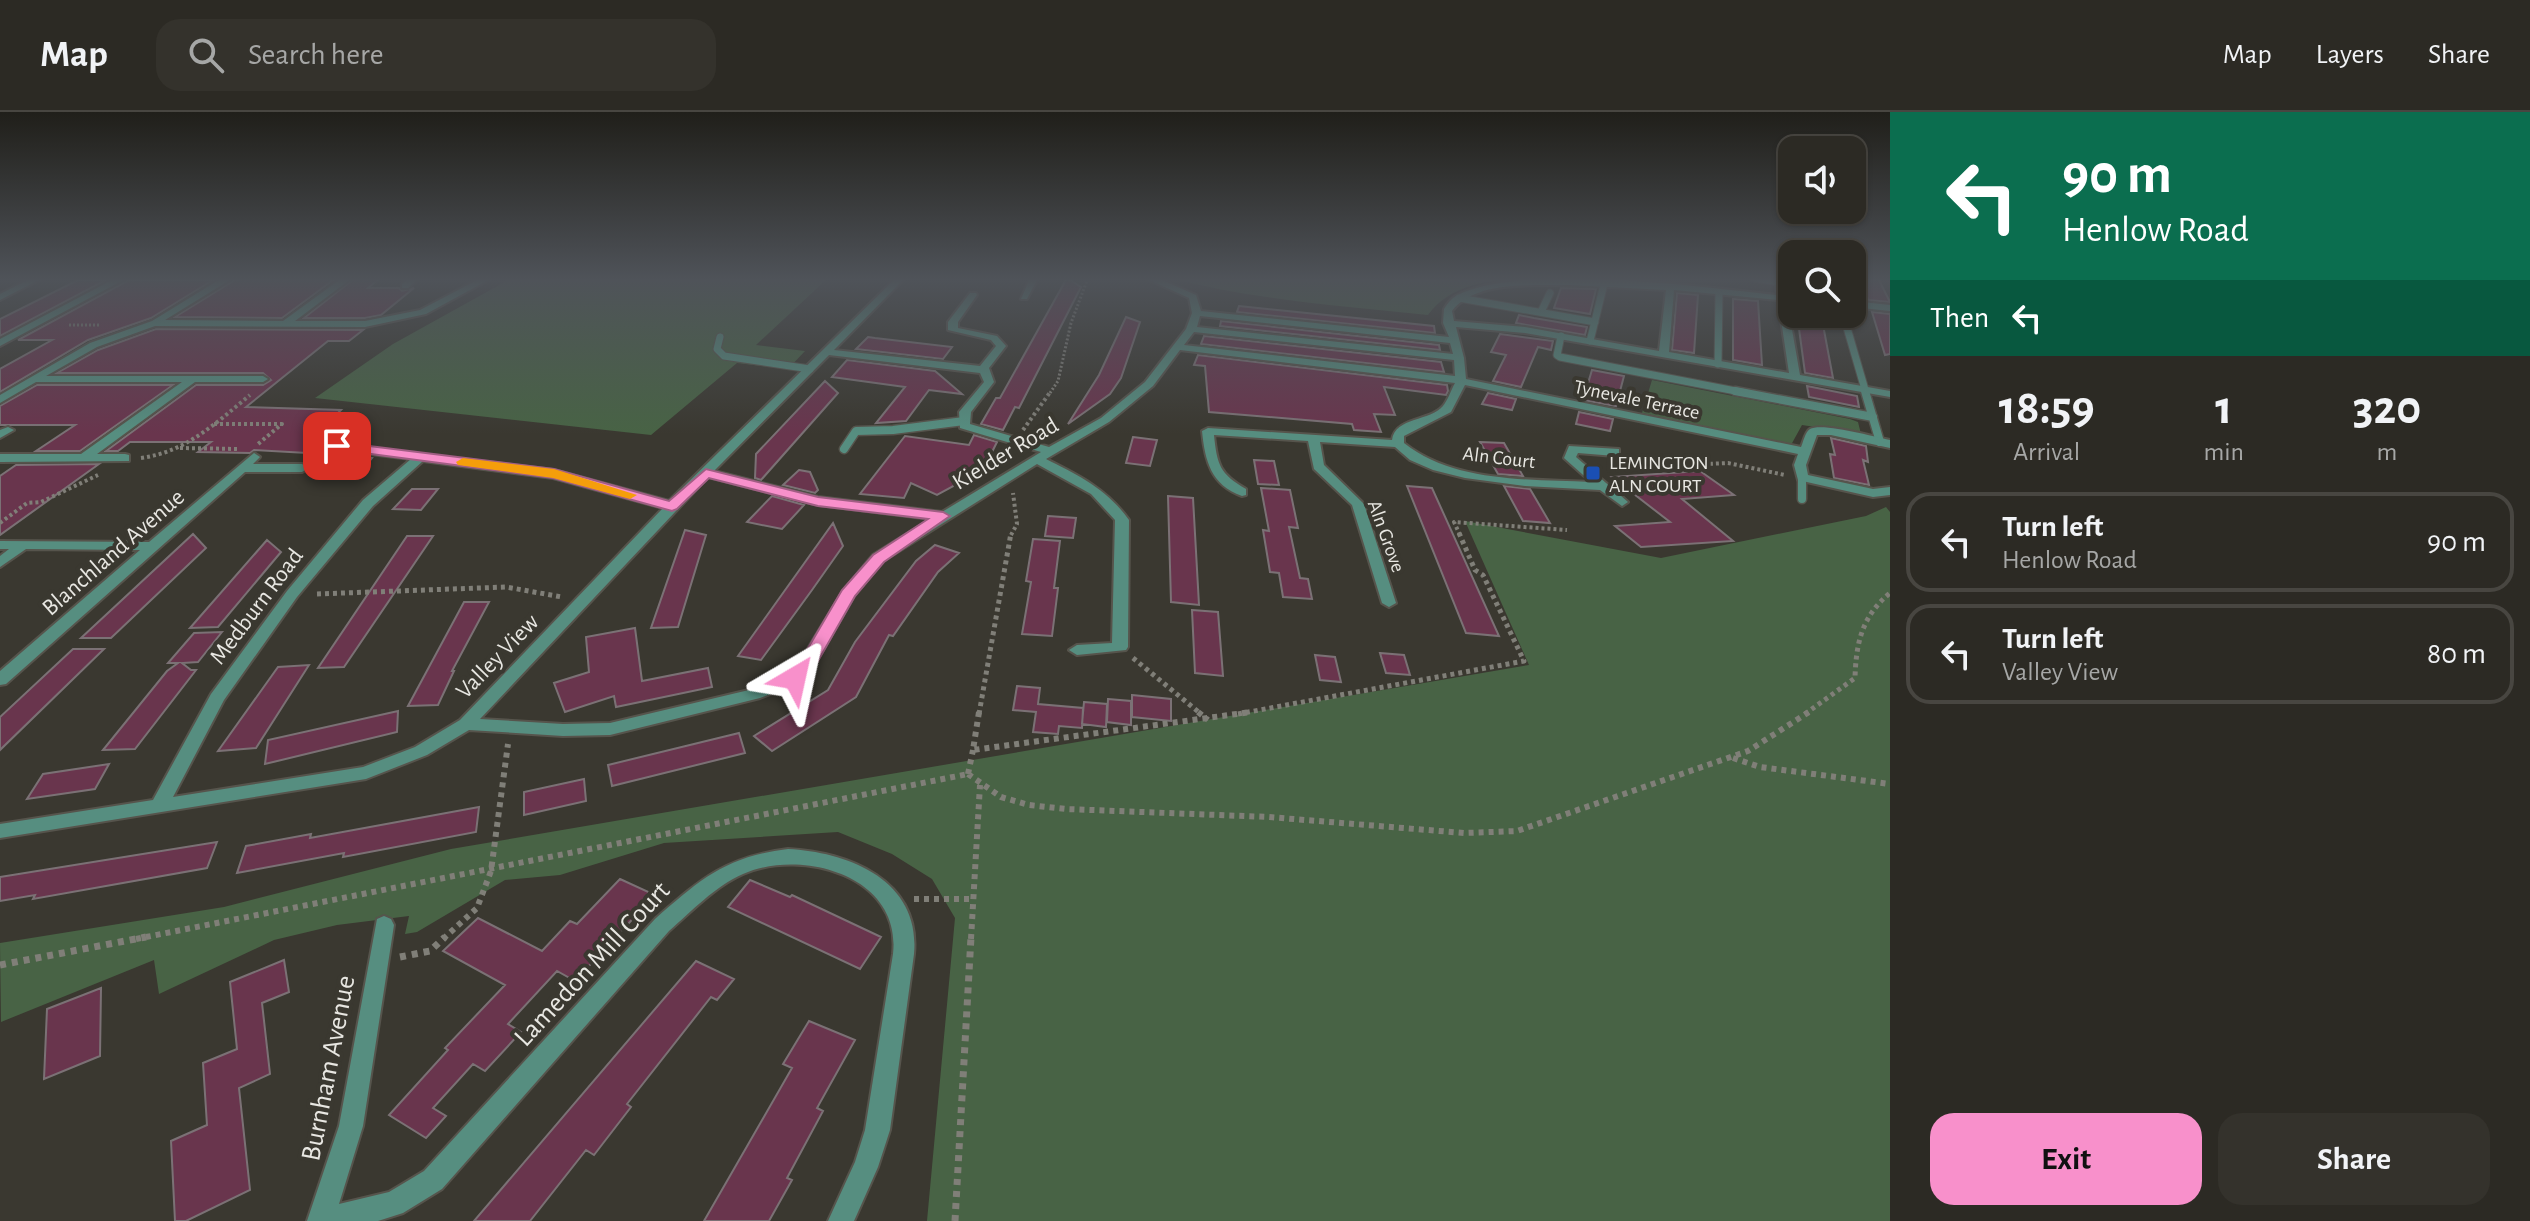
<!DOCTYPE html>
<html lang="en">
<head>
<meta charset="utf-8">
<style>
  :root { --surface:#2c2a24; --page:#34322c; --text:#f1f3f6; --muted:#a6a7a6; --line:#484641; --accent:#f890cb }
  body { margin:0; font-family:"Alegreya Sans",sans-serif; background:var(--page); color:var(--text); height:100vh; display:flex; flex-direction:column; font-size:30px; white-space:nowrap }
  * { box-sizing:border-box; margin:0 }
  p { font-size:26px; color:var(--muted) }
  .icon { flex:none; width:44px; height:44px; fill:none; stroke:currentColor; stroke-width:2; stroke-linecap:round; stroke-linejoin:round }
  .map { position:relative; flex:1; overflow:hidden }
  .side { display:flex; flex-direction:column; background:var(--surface); width:640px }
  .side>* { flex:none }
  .guide { background:#0b6e4f; color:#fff; overflow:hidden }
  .buttons { position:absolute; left:1778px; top:24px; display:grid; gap:16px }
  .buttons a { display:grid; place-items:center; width:88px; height:88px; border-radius:16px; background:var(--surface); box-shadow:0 2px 6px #0004,0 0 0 2px var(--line); font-size:40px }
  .pin { position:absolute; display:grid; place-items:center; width:68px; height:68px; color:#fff; margin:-34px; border-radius:16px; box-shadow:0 4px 12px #0006 }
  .me { position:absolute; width:88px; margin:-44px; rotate:36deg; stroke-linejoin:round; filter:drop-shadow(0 0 6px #0008) }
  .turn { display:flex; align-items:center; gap:28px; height:168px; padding:0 40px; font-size:36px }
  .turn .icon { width:104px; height:104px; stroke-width:2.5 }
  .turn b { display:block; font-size:56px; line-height:68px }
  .then { display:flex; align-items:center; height:76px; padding:0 40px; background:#0003; gap:16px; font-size:30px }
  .eta { display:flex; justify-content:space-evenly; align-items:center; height:136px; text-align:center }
  .eta b { font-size:48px; font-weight:600; line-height:56px }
  .action { display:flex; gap:16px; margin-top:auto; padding:16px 40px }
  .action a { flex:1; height:92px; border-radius:24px; background:var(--accent); color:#111; font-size:32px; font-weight:600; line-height:92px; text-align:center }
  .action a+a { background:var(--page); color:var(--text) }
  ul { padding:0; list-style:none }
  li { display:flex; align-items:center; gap:24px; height:100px; margin:0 16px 12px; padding:0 24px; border:4px solid var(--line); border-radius:24px }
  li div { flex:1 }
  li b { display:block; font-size:30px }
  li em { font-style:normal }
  header { display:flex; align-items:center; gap:48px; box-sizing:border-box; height:112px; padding:0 40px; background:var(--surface); border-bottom:2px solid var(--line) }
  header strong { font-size:38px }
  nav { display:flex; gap:44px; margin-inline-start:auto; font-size:28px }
  .search { width:560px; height:72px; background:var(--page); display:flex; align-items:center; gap:20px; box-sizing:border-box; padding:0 28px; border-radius:24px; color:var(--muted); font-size:30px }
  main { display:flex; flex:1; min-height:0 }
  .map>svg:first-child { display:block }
</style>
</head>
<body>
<header>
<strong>Map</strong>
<div class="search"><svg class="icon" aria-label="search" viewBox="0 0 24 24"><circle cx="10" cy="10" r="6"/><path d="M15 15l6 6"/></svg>Search here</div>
<nav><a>Map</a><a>Layers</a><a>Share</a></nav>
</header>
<main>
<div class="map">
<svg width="1890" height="1109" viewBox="0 0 1890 1109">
  <rect width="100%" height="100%" fill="#3a3830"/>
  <path fill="#486345" d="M512 166H828L756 233 805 239 788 257 737 251 651 323 315 286 393 232Z
    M1170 166H1551C1507 167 1456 165 1428 203 1341 194 1255 188 1170 166Z
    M1652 268 1850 307 1858 310 1861 322 1802 313 1791 333 1642 301Z
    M1886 395 1890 400V1109H927L955 806 932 767 892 742 838 720 664 731 560 763 505 768 417 820 405 822 409 804 337 813 274 828 159 882 154 848 1 910 0 831 224 795 451 737 1529 553 1465 409 1661 446 1866 404Z"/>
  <path fill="#69354d" stroke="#7b7175" stroke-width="2" d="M247 166H336L282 206 175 205 235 168Z
    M355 166H380L368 176H399L402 179 414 176 381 203 365 206H304Z
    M1067 166 1081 175 1019 296 1015 295 1003 318 981 312 996 286H1000Z
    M1862 166H1878L1890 190 1868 188Z
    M78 168H106L0 224V207Z
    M129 168H213L151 206 88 228 0 280V257L52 228H18Z
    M1561 176 1596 177 1590 202 1554 196Z
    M1677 181 1698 183 1694 241 1672 238Z
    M1733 187 1758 189 1762 253 1733 248Z
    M1239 194 1434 214 1435 221 1237 200Z
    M1872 200 1890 202V242L1885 243Z
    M1797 202H1821L1833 266 1805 261Z
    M1519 203 1534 206 1587 215 1585 223 1516 211Z
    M1126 205 1140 210 1121 266 1110 282 1068 312 1099 263Z
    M1221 209 1439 233 1440 238 1220 214Z
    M156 217 363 218 349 229H328L246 295 341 298 329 310 339 311 307 341 254 338 250 341 198 340 211 330H130L118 339H106L196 273H263L271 268 263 261H57L98 238Z
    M1500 222 1553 229 1551 238 1538 235 1521 275 1493 269 1506 243 1491 240Z
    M1204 224 1441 250 1444 260 1201 232Z
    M868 225 875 226 952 235 943 247 856 237Z
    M1198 243 1447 273 1448 279 1446 283 1384 275 1395 303 1374 302 1381 320 1354 318 1352 312 1209 300 1205 254 1194 253Z
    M847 248 935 259 962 282 929 278 906 309 876 311 905 275 832 265Z
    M1592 258 1624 264 1616 294 1583 288Z
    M825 269 838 281 761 368 755 366 756 342Z
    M37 273H173L80 339H36L75 313H0V294Z
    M1807 274 1857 284 1859 295 1809 285Z
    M1488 281 1516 287 1512 298 1482 292Z
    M1579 300 1613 307 1610 319 1576 312Z
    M974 323 997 330 983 358 937 383 911 371 904 386 860 382 905 324 969 333Z
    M1133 325 1157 328 1150 354 1126 351Z
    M1831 326 1866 334 1868 350 1863 348 1869 373 1834 366 1830 342 1835 343Z
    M1480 330 1504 331 1523 364 1498 362Z
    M350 343 372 346 355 367 332 364Z
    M1254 348 1274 349 1279 373 1258 372Z
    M99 352 0 423V364L16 353Z
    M799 358 810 360 818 378 815 381 783 373Z
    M1700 359 1734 383 1682 387 1733 429 1641 435 1615 414 1670 410 1612 365Z
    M1407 374 1432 376 1499 524 1466 521Z
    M1504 374 1530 377 1550 411 1523 409Z
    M1261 376 1290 378 1298 416 1289 415 1300 466 1308 467 1312 487 1283 485 1279 461 1270 460 1263 418 1269 419Z
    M412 377H438L421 398 393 397Z
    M772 384 804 393 782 417 747 410Z
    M1168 384 1193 386 1199 493 1171 490Z
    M1048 404 1076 406 1073 426 1045 424Z
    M833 411 843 434 812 478 761 548 738 544Z
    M685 418 706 423 678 515 651 516Z
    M193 422 206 436 111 526H81Z
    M407 424H433L344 555 318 556Z
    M1033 427 1060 429 1054 476H1058L1052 524 1022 522 1031 470 1026 469Z
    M267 428 281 440 218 515 190 516Z
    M935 433 959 441 938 460 893 524 889 523 856 585 772 639 754 624 828 578 855 530 916 449Z
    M464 490H489L452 559H454L438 593 408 594Z
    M1192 498 1218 500 1223 564 1195 561Z
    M635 516 642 569 708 556 712 575 616 595 614 584 565 600 554 571 589 560 586 525Z
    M222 520 198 550 182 551 191 558H196L135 637 103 638 167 559 178 551H168L194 521Z
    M73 537H104L0 638V605Z
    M1380 541 1404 543 1410 563 1386 561Z
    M1315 543 1335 545 1341 570 1320 568Z
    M309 553 256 636 218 639 278 555Z
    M1017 574 1040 576 1038 592 1083 596 1082 616 1059 614 1058 622 1033 620 1036 600 1013 598Z
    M1132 583 1171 587V609L1132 605Z
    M1108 587 1131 589V613L1107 610Z
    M1084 590 1107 592 1106 615 1082 612Z
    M398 599 397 620 265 652 268 628Z
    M739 621 745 641 612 674 608 653Z
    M109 652 95 677 27 687 43 662Z
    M584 667 586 689 524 703V680Z
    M479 695 476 720 343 745 344 741 237 761 246 734 311 722 310 726Z
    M217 730 207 756 33 787 35 783 0 789V765Z
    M620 767 655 783 575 869 557 859 508 912 521 920 485 959 473 952 433 996 446 1004 426 1026 389 1003 448 938 445 936 505 873 443 839 478 806 542 839 570 809 577 812Z
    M750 768 790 785 792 783 881 825 860 857 728 795Z
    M284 848 289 880 262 891 270 962 239 976 250 1078 186 1109H175L171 1029 207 1013 203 951 237 937 230 870Z
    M696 849 734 867 717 888 711 885 627 992 631 995 594 1043 586 1038 530 1109H474Z
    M101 876 100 944 44 967 47 897Z
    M809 909 855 928 817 996 823 999 787 1066 792 1068 769 1109H704L792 956 783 952Z"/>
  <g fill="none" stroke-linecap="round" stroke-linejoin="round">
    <defs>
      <path id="service-far1" d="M1754 166 1780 170
        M1459 186 1595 210
        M1541 200 1550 181
        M1843 202 1866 281
        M1561 224 1557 243 1560 245 1746 281
        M720 225 717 237 724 244 810 257
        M1590 229 1604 172
        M1718 252 1719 181"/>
      <path id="service" d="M1735 279 1873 305
        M1865 279 1880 330
        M844 337 856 319 893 318 964 309
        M1802 365V387"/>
      <path id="minor" d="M32 166H43L0 188V182Z
        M116 166H127L0 234V227Z
        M222 166H233L165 208 283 209 342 166H352L295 209H365L420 198 481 166H492L426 202 365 215 155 214 97 235 46 264H263L268 267 263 270H195L97 342H125L129 343V349L0 350V342H81L182 270H36L0 291V283L90 231 152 209Z
        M409 166H418L408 176H402V172Z
        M896 166H905L834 238 980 254 996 234 991 228 948 218V210L970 181H976L977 183 958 210V216L997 224 1006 234 989 256 994 270 971 300 970 312 1049 335 1101 306 1145 270 1186 217 1192 201 1189 186 1145 166H1157L1196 183 1201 199 1449 225 1443 211 1444 197C1447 192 1451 187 1456 184 1519 150 1703 175 1777 183L1775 166H1783L1786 184H1792V190L1787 189 1800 263 1890 279V285L1525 221 1456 215 1464 246 1466 267 1801 335C1803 331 1805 320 1810 317 1822 310 1875 325 1890 328V336L1831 323H1817L1806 353 1808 363 1873 377 1890 375V383L1873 385 1798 368 1794 353 1798 342 1465 273 1451 300 1404 324V331C1454 371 1529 367 1591 370L1564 346 1569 334 1619 337V343L1615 344 1578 341 1576 345 1628 390 1622 394 1600 378 1525 374 1465 366 1433 358 1410 348 1395 335 1320 330 1324 353 1364 392 1396 491 1389 495 1382 491 1352 393 1314 357 1308 329 1214 323C1217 353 1220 362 1246 377V383L1242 384C1211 373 1205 349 1202 319L1208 316 1392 328C1395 305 1431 309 1443 294 1448 288 1451 278 1455 271L1180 238 1153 274 1109 310 1046 347C1078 363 1107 377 1129 408L1128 535 1126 538 1077 543 1069 538 1077 533 1112 531 1115 408 1091 382 1037 352 883 449 854 484 819 545 801 570 760 586 610 623 563 624 469 618 427 643 366 667 0 726V712L153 688 211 582 287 479 363 388 411 347 337 338 331 334 333 332 554 358 669 389ZM1569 173 1666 178 1659 239 1525 215 1454 209 1452 199C1476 168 1533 174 1569 173ZM1674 178 1778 188 1789 261 1669 240ZM1200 204 1450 231 1453 242 1197 215ZM1194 220 1454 248 1455 264 1184 233ZM829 243 980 261 984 270 959 300 960 316 1041 340 942 400 818 385 714 359ZM423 349 553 366 663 396 460 608 415 635 363 655 173 685 224 588 297 485 373 394ZM708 365 818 393 931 407 873 443 843 479 804 543 789 562 749 578 610 611 563 612 480 607Z
        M1030 166H1038L1027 187H1021Z
        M1852 189 1890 193V199L1852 195Z
        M8 315 14 318 0 326V318Z
        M254 341 260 345 253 352H302L308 356 302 360H245L6 572 0 573V559L140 438 26 437 0 455V444L9 437H0V429L149 430Z
        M788 737C848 740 921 768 914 842L890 1018 878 1055 854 1109H828L855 1050 865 1018 893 842C902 764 802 736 743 762 714 775 692 799 669 819L442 1077 403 1101 378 1109H307L339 1014 377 807 384 804 391 807 394 813 363 1014 339 1092 389 1080 424 1059 655 807C701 767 725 745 788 737Z"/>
    </defs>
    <use href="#service-far1" stroke="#56544c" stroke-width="9"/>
    <use href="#service" stroke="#56544c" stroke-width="11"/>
    <use href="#minor" stroke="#56544c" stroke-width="4"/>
    <path stroke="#807f78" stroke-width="3" stroke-dasharray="2 2" stroke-linecap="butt" d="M69 213H99
      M1050 281 1058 269 1071 211 1088 166"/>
    <path stroke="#807f78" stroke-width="4" stroke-dasharray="3 3" stroke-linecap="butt" d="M214 312H282L258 332
      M1023 318 1051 279
      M180 336 238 337
      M141 346C186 340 216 311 250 283
      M1620 356 1728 351 1785 363
      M0 411 27 391 41 390 98 363
      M1011 423 1017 412 1013 381
      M1460 423 1454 410 1567 418"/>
    <path stroke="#807f78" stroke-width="5" stroke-dasharray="4 4" stroke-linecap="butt" d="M317 482 506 475 562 485
      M1133 546 1201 602
      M979 602 1011 421
      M1238 602 1524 549 1483 463 1475 458 1459 421
      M1805 602 1855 566C1856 531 1862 504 1890 481"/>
    <path stroke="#807f78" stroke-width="6" stroke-dasharray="5 5" stroke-linecap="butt" d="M979 600 973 638 1251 600
      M1198 600 1208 608
      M1733 646 1760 655 1890 672
      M968 662 1001 685 1029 693 1066 697 1269 705 1464 721 1517 719 1748 639 1809 600
      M968 662 973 638
      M914 787H974
      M136 827 968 662
      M443 827 477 796 491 759 508 632
      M971 827 980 673"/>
    <path stroke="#807f78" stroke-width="7" stroke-dasharray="6 6" stroke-linecap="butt" d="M400 845 430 839 445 825
      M0 853 146 825
      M955 1109 971 825"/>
    <use href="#service-far1" stroke="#568e80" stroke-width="7"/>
    <use href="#service" stroke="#568e80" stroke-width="8"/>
    <use href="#minor" fill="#568e80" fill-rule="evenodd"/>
  </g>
  <linearGradient id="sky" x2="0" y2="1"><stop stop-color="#201f1a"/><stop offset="0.52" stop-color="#4f5359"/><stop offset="1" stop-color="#4f5359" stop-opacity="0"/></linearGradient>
  <rect width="1890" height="322" fill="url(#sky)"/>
  <path fill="#f890cb" stroke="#a15e84" stroke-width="2" d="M337 330 554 357 669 389 706 357 818 385 943 400 950 404 884 450 855 484 818 549 801 570 795 572 785 566 804 543 842 478 873 443 928 407 818 394 709 366 677 397 672 399 553 366 333 337 331 334Z"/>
  <path fill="#f59e0b" d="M463 346 554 357 637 383 630 387 553 366 458 353 456 350Z"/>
  <rect fill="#1a4fb4" stroke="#3a3830" stroke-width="3" x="1585" y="353" width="16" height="16" rx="4"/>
  <g text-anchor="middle" stroke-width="8" stroke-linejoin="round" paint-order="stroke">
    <g font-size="20" fill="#e8e7e2" stroke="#3a3830">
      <text transform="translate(1637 287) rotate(12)" y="7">Tynevale Terrace</text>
      <text transform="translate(1499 345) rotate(7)" y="7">Aln Court</text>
      <text transform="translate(1387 424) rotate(70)" y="7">Aln Grove</text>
    </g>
    <g font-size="20" fill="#e8e7e2" stroke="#3a3830" text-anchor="start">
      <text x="1609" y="357">LEMINGTON<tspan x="1609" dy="23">ALN COURT</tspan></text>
    </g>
    <g font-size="24" fill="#e8e7e2" stroke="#3a3830">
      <text transform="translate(1005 341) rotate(-31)" y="8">Kielder Road</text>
      <text transform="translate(113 440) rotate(-41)" y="8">Blanchland Avenue</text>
      <text transform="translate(256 494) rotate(-53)" y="8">Medburn Road</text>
      <text transform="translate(497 544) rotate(-46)" y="8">Valley View</text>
    </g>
    <g font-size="28" fill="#e8e7e2" stroke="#3a3830">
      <text transform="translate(591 851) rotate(-47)" y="10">Lamedon Mill Court</text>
      <text transform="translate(327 956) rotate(-79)" y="10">Burnham Avenue</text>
    </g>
  </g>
</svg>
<div class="buttons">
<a><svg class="icon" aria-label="sound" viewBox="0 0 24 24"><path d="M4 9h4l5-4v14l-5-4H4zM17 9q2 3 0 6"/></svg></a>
<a><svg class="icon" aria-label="search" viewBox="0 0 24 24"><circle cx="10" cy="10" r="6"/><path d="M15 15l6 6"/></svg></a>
</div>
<div class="pin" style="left:337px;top:334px;background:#d93025"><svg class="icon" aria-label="arrive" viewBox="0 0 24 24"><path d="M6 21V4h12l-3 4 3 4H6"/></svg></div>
<svg class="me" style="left:795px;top:566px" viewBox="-20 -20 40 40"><path d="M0-17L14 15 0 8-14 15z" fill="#f890cb" stroke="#fff" stroke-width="4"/></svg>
</div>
<section class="side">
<div class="guide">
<div class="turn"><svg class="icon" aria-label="left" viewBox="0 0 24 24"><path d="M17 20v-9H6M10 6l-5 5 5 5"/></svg><div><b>90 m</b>Henlow Road</div></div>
<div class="then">Then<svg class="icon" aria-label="left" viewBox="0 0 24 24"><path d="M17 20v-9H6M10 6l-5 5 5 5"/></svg></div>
</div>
<div class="eta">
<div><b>18:59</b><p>Arrival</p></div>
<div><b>1</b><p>min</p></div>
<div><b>320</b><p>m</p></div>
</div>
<ul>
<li><svg class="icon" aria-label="left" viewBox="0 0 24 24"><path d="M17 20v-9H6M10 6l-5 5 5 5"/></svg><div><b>Turn left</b><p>Henlow Road</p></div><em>90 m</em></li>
<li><svg class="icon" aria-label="left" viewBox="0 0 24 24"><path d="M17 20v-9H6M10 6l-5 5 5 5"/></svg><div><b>Turn left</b><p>Valley View</p></div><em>80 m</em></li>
</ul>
<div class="action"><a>Exit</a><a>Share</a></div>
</section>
</main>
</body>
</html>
